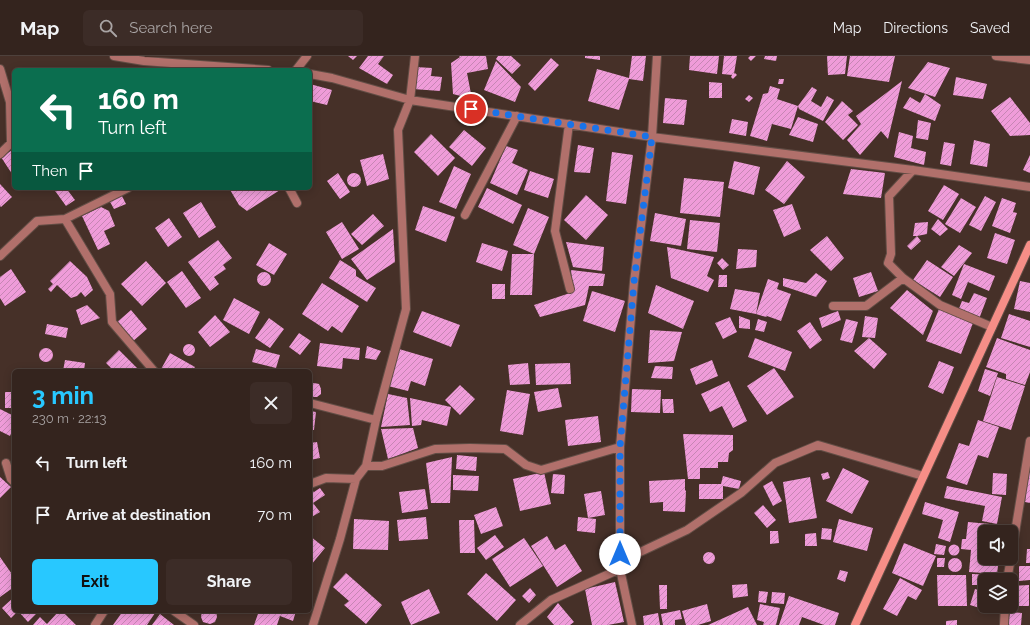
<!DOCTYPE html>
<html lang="en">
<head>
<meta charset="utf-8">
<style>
  :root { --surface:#34241e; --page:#3c2c27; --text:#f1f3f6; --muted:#a9a4a4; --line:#4e413c; --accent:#28c8ff }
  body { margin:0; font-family:Raleway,sans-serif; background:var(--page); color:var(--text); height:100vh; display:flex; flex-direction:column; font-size:15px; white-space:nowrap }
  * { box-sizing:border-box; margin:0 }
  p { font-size:13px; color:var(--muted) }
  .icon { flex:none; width:22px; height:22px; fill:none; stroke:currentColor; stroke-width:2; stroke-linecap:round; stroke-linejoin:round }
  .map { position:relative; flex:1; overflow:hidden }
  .drawer { position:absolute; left:12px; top:313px; width:300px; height:244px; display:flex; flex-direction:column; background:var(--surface); border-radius:6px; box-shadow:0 2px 10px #0003,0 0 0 1px var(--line) }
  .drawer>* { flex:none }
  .banner { position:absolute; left:12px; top:12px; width:300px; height:122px; border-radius:6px; box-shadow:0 2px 10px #0003,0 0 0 1px var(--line); background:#0b6e4f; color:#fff; overflow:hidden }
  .fabs { position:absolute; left:978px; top:469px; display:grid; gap:8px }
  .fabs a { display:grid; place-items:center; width:40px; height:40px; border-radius:6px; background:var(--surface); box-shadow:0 2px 10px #0003,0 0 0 1px var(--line); font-size:20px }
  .pin { position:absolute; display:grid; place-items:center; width:34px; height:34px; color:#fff; margin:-17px; border:2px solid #fff; border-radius:50%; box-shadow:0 1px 4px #0007 }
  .me { position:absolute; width:44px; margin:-22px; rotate:0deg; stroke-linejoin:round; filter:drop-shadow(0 0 3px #0008) }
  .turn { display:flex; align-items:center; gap:14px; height:84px; padding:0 20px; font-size:18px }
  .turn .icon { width:52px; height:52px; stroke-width:2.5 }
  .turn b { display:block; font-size:28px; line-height:34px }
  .then { display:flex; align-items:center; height:38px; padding:0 20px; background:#0003; gap:8px; font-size:15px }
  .round { display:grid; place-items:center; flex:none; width:42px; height:42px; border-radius:6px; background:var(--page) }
  .summary { display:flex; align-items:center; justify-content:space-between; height:68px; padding:0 20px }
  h1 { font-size:24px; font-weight:700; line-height:30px; color:var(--accent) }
  .primary-button { display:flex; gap:8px; margin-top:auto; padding:8px 20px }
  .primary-button a { flex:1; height:46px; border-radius:6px; background:var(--accent); color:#111; font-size:16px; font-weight:700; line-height:46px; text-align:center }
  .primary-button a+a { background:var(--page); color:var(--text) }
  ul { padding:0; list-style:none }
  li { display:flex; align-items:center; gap:12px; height:52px; padding:0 20px }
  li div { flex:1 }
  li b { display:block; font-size:15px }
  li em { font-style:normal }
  header { display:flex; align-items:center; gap:24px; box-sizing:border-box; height:56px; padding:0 20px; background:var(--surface); border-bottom:1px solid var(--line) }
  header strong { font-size:19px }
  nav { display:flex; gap:22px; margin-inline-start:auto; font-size:14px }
  .search { width:280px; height:36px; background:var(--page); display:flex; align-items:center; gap:10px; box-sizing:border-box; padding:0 14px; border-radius:6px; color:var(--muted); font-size:15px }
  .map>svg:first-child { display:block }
</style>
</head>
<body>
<header>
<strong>Map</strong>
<div class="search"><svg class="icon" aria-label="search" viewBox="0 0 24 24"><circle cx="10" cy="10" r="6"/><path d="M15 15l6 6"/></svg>Search here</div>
<nav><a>Map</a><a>Directions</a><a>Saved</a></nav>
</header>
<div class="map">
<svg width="1030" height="569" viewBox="0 0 1030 569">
  <defs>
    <pattern id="building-hatch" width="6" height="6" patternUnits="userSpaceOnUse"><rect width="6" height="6" fill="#ef9cd9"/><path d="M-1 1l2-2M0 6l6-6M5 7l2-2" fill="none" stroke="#c686b4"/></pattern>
  </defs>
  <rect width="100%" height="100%" fill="#463028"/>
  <path fill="url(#building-hatch)" d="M348 0H357L353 4Z
    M368 0H384L378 8 393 19 387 28 359 12Z
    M459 0H486L488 13 467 17 472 43 453 38 451 7 460 1Z
    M498 0H511L521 9 512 18 496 3Z
    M585 0H600V4L585 2Z
    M632 0H646L643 25 629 23 619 54 588 45 597 13 629 22Z
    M690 0H719L717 18 689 14Z
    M724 0H737L734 18 735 17 737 19 733 23 731 21 732 19 722 18Z
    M750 0H756L751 5 748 2Z
    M765 0H777L776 5 764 3Z
    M827 0H847L845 18 828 19Z
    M850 0H895L889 26 847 20Z
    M551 2 559 9 535 35 528 28Z
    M496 5 521 31 515 46 484 34Z
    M928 6 950 12 935 41 908 32Z
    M416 11 432 12 431 20 442 21 440 35 413 33Z
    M956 21 987 28 983 43 953 39Z
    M779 23H784L783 28H778Z
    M902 25 888 83 881 75 860 99 847 84 861 68 856 60Z
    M709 26 722 27V42H709Z
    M310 28 332 34 327 49 310 45Z
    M770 30 780 33 777 43 798 50 791 73 772 68 767 85 750 80 763 38 768 37Z
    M812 31 817 34 811 45 821 51 827 40 834 44 823 65 799 53 798 50Z
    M925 38 941 49 935 65 903 52 910 41 920 47Z
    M749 39 753 42 749 46 745 43Z
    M1010 41 1030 67V79L1010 80 991 55Z
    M665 42 687 44 684 69 663 67Z
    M842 45 853 55 848 59 858 69 843 84 825 66Z
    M798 61 818 68 813 86 789 79Z
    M732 63 748 66 746 80 729 77Z
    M918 64 931 67 928 84 916 82Z
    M464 74 486 92 472 110 449 91Z
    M899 76 913 80 911 92 926 96 924 109 894 101Z
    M431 78 455 102 438 120 414 96Z
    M974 84 990 88 987 111 970 108Z
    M944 86 955 88 951 110 940 108Z
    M578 89 594 92 590 117 574 116Z
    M506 90 518 94 512 107 528 114 517 139 490 127Z
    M14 93V121L1 101Z
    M612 96 633 99 626 148 606 145Z
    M383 98 389 123 367 130 360 104Z
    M1030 99V117L1023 114Z
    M734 105 760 111 754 139 728 132Z
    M787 105 805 121 784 148 765 134Z
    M454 110 471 118 456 153 439 146Z
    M851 113 885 117 881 142 843 138Z
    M530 115 554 123 548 142 524 134Z
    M338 117 350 136 340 143 327 125Z
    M347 124a7 7 0 1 1 14 0a7 7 0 1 1-14 0Z
    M684 122 724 126 720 161 680 157Z
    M0 128 12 141 1 151 0 150Z
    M944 129 959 138 943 164 928 155Z
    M53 132H66L75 144 66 150Z
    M229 132H279L280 134 247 155 239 149Z
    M487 132 522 149 513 168 478 151Z
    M121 138 126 148 114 153 109 144Z
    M586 139 608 159 586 184 564 164Z
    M985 140 996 146 981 175 969 169Z
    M961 142 976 151 960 177 945 168Z
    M1002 142 1016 147 1013 156 1017 157 1010 177 992 170Z
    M201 146 216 171 199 182 183 157Z
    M792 148 801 173 784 181 773 154Z
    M423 150 455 161 446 186 415 174Z
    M101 151 109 155 115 170 104 175 110 188 98 194 82 160Z
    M528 152 549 161 534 198 513 189Z
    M655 157 686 163 681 190 650 185Z
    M373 158 384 170 362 189 351 178Z
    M169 162 182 181 168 191 155 172Z
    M938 163 948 173 940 180 931 173Z
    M690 164 720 167 717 196 687 193Z
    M342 166 359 193 342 203 326 176Z
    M928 166 927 178 917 180 921 185 911 194 907 190 917 180H913L915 167Z
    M393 173 395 206 367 224 351 203Z
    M995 177 1015 184 1007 208 987 202Z
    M827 180 844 202 831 215 810 194Z
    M218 184 232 202 223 209 226 213 214 221 219 228 210 235 188 206Z
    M566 186 604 191 602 215 573 211Z
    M269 187 287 198 274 219 256 209Z
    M482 187 508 195 502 215 476 206Z
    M959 189 972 197 954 220 941 211Z
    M667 191 714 201 707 220 714 224 708 236 671 222Z
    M738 193 757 194 756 211 736 213Z
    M512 198H534L532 239H510Z
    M722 202 729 209 723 214 717 207Z
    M340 204 356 214V220L376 232 367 246 329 222Z
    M927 204 953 221 940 241 913 224Z
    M70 205 87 221 93 234 85 241 81 236 77 240 71 242 57 229 51 236 48 233 53 228 50 225Z
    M146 205 166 227 142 250 121 228Z
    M964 208 995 220 989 235 968 226 961 243 952 239Z
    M11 213 26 236 5 250 0 242V221Z
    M571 214 605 218 603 230H589L585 249 540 261 534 249 573 236Z
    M182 215 201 242 186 252 167 226Z
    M871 216 878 235 859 241 853 222Z
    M257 223a7 7 0 1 1 14 0a7 7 0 1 1-14 0Z
    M816 217 827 225 816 241 783 230V222L806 227Z
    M719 219H727V231H718Z
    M768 223 779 227 777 233 791 238 781 265 767 260 766 261 756 258 730 253 735 233 760 237 756 258Z
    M1020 225 1030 227V256L1014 253Z
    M322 227 359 250 342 277 332 270 328 275 302 258Z
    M492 228H505V243H492Z
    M656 229 694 245 683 273 648 257Z
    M907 234 933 255 923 279 890 252Z
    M592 235 625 245 615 276 583 265Z
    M974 237 987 242 979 263 958 255 962 245 969 247Z
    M234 242 260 256 249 278 223 264Z
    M87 249 100 262 81 269 76 254Z
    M939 253 973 267 961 298 926 285Z
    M131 254 147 273 132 286 116 267Z
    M422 255 460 269 451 291 413 276Z
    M838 255 841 264 822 272 819 262Z
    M1009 258 1030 265V291L1001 282Z
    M215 259 230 276 210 291 198 276Z
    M739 260 750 264V273L739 272Z
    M865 260 878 262 875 282 862 281Z
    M730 261 737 276 723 283 715 267Z
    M269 262 284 273 270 292 255 282Z
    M758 263 767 266 764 276 755 274Z
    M846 263 858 266 852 287 840 284Z
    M810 266 822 284 810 293 797 275Z
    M47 268 68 272 66 282 45 278Z
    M650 274 682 276 674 305 648 307Z
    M299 277 311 285 300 299 289 291Z
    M755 282 792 296 785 315 748 301Z
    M869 282 887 298 874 313 854 295Z
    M997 282 1030 294V316L1025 329 1006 323V318L986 311Z
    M320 287 360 292 359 304 343 302 342 313 317 310Z
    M183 294a6 6 0 1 1 12 0a6 6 0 1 1-12 0Z
    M367 290 381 295 376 304 365 302Z
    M39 299a7 7 0 1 1 14 0a7 7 0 1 1-14 0Z
    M256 293 280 299 276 312 252 306Z
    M399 293 433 303 425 330 411 325 408 335 388 330Z
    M119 294 140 315H114L106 307Z
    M170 297 195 311 192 315H160Z
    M65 304 85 307 84 315H63Z
    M712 304 718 320 696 329 690 313Z
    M939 305 954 311 943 338 928 331Z
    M528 307 530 328 510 329 508 309Z
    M570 307 571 328 536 329 535 308Z
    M655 310 673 311 672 323 651 322Z
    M774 312 794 341 767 359 747 330Z
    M985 313 998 317 990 340 978 335Z
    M997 321 1025 330 1011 374 983 365Z
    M729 325 747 365 733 372 722 350 710 356 701 338Z
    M314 327 319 328 321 333V338L317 341H313L310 339V329Z
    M460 329 475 343 460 359 445 344Z
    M558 332 562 351 538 356 534 336Z
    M632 333 661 334 660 357 631 356Z
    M507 334 530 338 523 379 500 375Z
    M5 336H14V352H5Z
    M388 338 407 342 410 369 381 371Z
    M410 342 451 351 447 370 422 364 421 369 412 370Z
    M662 343H673L674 357H663Z
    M0 353 14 360V370L10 380 0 375Z
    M310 355 316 356 314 374H310Z
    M598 360 601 386 568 390 565 364Z
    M978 364 999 371 988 402 978 399 967 429 946 422 959 387 969 390Z
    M413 372 418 392 388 403 381 373Z
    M683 378 733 379V394L729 397 728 406H718V412H700V423H688Z
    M317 386 320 402 310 404V387Z
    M457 399 477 401 476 415 456 413Z
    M452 401 450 447H431L426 407Z
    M1029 404H1030V447L1025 446Z
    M843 412 869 425 852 458 826 445Z
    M544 416 551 448 520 455 513 423Z
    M828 416 830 422 823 424 821 418Z
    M993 417 1007 418 1006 439 992 438Z
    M553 418 565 419 564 438 551 437Z
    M453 419 479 420 478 435 453 434Z
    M723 420 741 425 739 433 723 430V443H699V428H721Z
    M0 421 11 431 0 442Z
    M810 421 817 462 789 467 783 426Z
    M685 423V434L686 435 685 456 663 455V446L650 447 649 425Z
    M772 425 782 445 773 450 763 430Z
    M947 430 1002 441 997 468 982 465 985 450 944 442Z
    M320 432 325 439 313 447 320 456 310 462V434L314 436Z
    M425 433 428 453 402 457 399 436Z
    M601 435 605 459 588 462 584 438Z
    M925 446 959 456 950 486 938 482 943 464 922 458Z
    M763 449 776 464 767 472 754 457Z
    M496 451 503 470 481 478 474 459Z
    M426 461 428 483 399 485 397 464Z
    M578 461 596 463 595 477 577 475Z
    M354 463 389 465 388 494 353 493Z
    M839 463 873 472 867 495 833 486Z
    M13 464H14V478H11Z
    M459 464H474L475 497H460Z
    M968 466 1001 469V476H985V502H999L997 518 969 516 971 494 961 493 962 483H966Z
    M822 472 832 473 831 484 821 483Z
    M770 475H778L779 487 770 488Z
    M816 477 817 490H805V478Z
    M495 479 504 491 486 504 477 492Z
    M310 480 325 492 311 509 310 508Z
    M547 480 555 494 565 488 582 515 557 531 531 490Z
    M524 482 543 510 510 531 492 503Z
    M904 487 936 500 923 530 892 517Z
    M936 488 946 490 944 499 934 498Z
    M948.5 494a5.5 5.5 0 1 1 11 0a5.5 5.5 0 1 1-11 0Z
    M1027 493H1030V507H1026Z
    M703 502a6 6 0 1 1 12 0a6 6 0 1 1-12 0Z
    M0 501 14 521V531L0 541Z
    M948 509a7 7 0 1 1 14 0a7 7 0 1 1-14 0Z
    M937 502H945L944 511H937Z
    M1019 510H1030V524L1019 525Z
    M840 514 848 516 845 526 837 523Z
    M346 517 382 549 366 568 344 549 349 545 333 531Z
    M486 517 516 544 497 565 467 538Z
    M972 518 994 519V524H985V529H972Z
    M937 519H966L967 550H938Z
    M900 522 922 534 916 544 908 540 897 560 883 553Z
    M615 526 624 566 608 569H592L585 533Z
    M747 528 748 540 733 542 732 529Z
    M659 529H667V553H660Z
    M1029 529V550H1012L1011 530Z
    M530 532 536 539 529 547 522 540Z
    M429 533 440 557 411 569 401 546Z
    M975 533 985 536V547L983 553 970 549Z
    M759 535 768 536 766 547 758 546Z
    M772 536 785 537 784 548 771 547Z
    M789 540 839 557 835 569H824L802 561 799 569H779Z
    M14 541V555H39L28 566 18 555 11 562 2 552Z
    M558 547 574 566 570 569H554L547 561Z
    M707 548 711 565 698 569H686L682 555Z
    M760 548 780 552 776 569H763L764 566 757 564Z
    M748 551 757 569H708Z
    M680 554 682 563 675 564V569H663L661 558Z
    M59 555H62L76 569H33L40 561 47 568Z
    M123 555H153L155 557 147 569H113Z
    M202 555H216L217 561 215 566 210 568 203 566 201 561Z
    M259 555H296L293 565 280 560 277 569H254Z
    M1010 556 1022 557 1021 569H1008Z
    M658 557 660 569H644L643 560Z
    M160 558 174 569H152Z
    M957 564V569H946V565Z"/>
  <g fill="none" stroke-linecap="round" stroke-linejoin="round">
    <defs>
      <path id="street" d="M114 0 144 5 268 14
        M996 0 1030 4
        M0 13 10 46 11 87 0 98
        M296 14 307 0
        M310 18 332 22 410 44 652 81 913 114 1030 131
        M569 68 555 175 570 233
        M913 114 889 140 891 198 888 207 903 222 940 249 992 271
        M289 132 297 147
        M465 159 517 60
        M65 163 110 238 112 266 154 315
        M0 200 37 165 65 163 128 132
        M833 250H866L903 222
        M310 347 376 364
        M6 407 11 423 14 426
        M366 410H382L435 393 470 392 505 393 526 409 541 414 620 391
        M310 428 326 422 356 423
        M1011 501 1030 385
        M1007 524 1011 502
        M174 555 194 569
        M95 569 104 555
        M313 569 340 483 356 423 366 410 376 364 406 253 398 74 410 44 415 0
        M520 569 551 544 620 513 636 498 687 474 741 437 775 407 818 389 923 420
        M632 569 620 513V391L634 226 652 81 657 0
        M1004 569 1005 550"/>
      <path id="secondary" d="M855 569 1030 189"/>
    </defs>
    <use href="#street" stroke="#624d45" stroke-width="10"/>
    <use href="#secondary" stroke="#624d45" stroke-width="10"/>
    <use href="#street" stroke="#b1706b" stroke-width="8"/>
    <use href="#secondary" stroke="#f68e87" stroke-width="8"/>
  </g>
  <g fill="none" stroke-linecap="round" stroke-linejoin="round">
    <path stroke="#1a73e8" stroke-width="7" stroke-dasharray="0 12.6" d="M471 53 652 81 634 226 620 391V498"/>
  </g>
</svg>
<div class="fabs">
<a><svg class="icon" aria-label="sound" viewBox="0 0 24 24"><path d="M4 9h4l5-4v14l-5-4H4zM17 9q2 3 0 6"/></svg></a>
<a><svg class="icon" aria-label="layers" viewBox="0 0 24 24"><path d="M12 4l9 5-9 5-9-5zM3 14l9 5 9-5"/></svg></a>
</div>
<div class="pin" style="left:471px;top:53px;background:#d93025"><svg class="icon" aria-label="arrive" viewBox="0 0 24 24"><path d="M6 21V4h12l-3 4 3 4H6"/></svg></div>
<svg class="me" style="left:620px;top:498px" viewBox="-20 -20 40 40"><circle r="19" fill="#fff"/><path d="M0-13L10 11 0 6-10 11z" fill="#1a73e8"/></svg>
<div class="banner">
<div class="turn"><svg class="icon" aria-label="left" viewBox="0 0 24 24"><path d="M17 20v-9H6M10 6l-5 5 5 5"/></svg><div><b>160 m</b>Turn left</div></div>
<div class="then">Then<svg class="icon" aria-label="arrive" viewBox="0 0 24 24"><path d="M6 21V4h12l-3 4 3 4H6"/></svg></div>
</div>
<section class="drawer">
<div class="summary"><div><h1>3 min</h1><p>230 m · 22:13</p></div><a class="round"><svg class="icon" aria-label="close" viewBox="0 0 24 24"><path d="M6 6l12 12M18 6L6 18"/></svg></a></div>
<ul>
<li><svg class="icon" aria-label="left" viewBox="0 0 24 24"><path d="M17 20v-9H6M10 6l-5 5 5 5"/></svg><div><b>Turn left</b></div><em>160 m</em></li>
<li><svg class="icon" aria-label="arrive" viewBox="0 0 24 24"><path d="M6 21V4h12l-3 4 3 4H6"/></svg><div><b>Arrive at destination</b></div><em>70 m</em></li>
</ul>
<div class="primary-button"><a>Exit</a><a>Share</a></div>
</section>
</div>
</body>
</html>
